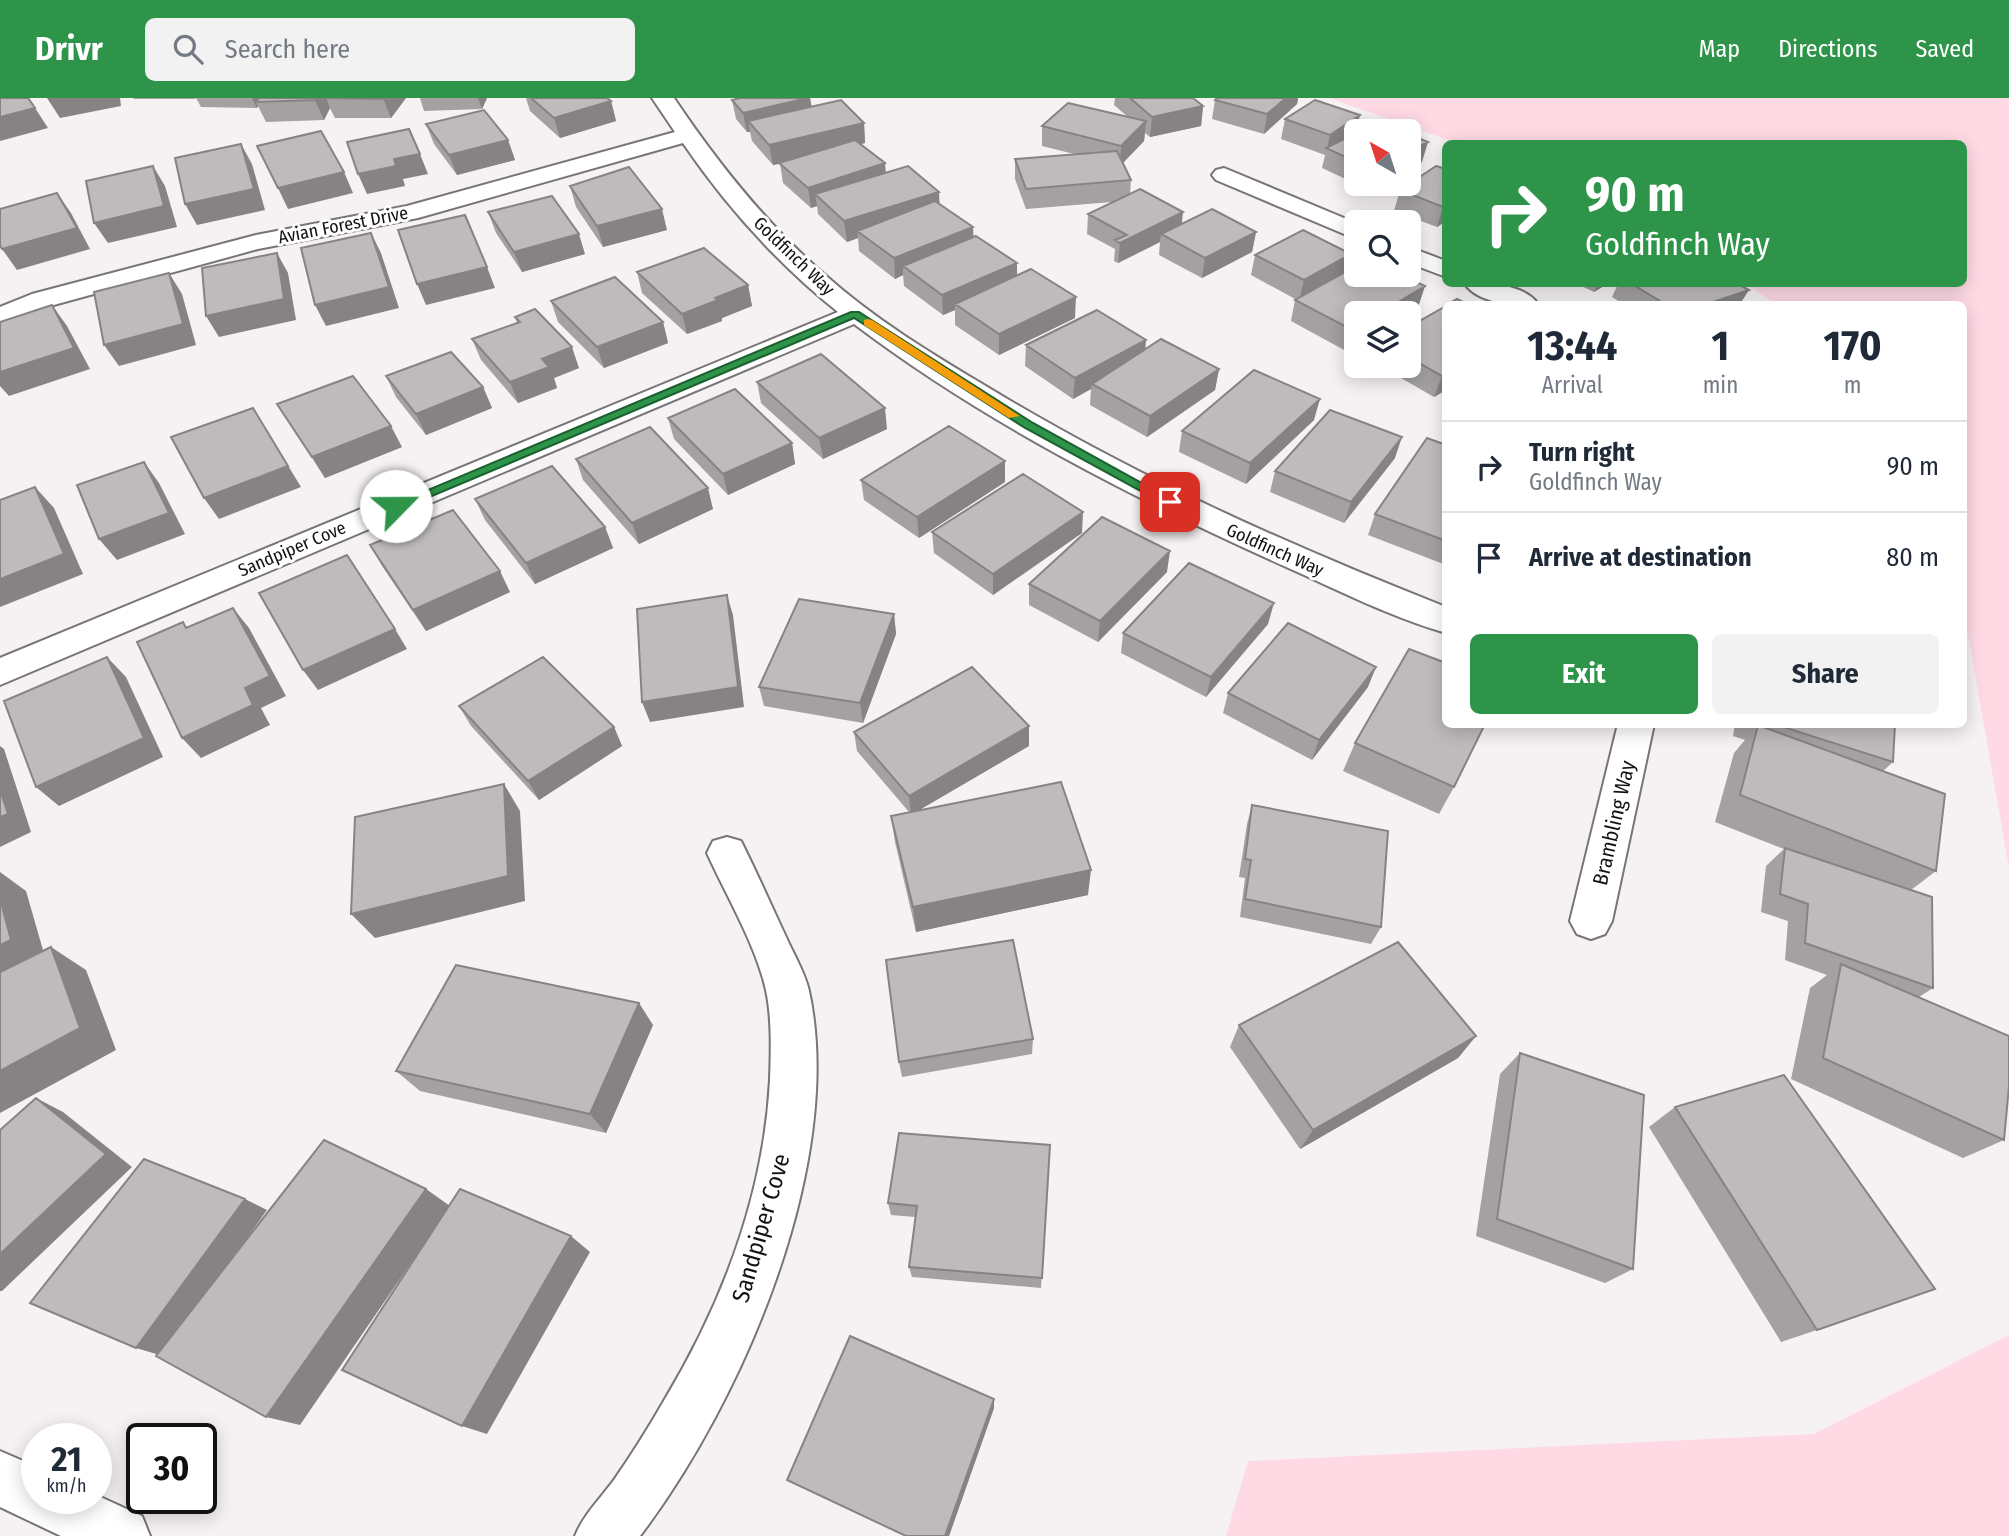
<!DOCTYPE html>
<html lang="en">
<head>
<meta charset="utf-8">
<style>
  :root { --surface:#fff; --page:#f2f2f3; --text:#1f2937; --muted:#747a83; --line:#e0e1e3; --accent:#2d944a }
  body { margin:0; font-family:"Fira Sans Condensed",sans-serif; background:var(--page); color:var(--text); height:100vh; display:flex; flex-direction:column; font-size:26px; white-space:nowrap }
  * { box-sizing:border-box; margin:0 }
  p { font-size:23px; color:var(--muted) }
  .icon { flex:none; width:38px; height:38px; fill:none; stroke:currentColor; stroke-width:2; stroke-linecap:round; stroke-linejoin:round }
  .map { position:relative; flex:1; overflow:hidden }
  .details { position:absolute; left:1442px; top:203px; width:525px; height:427px; display:flex; flex-direction:column; background:var(--surface); border-radius:10px; box-shadow:0 4px 18px #0003 }
  .details>* { flex:none }
  .guide { position:absolute; left:1442px; top:42px; width:525px; height:147px; border-radius:10px; box-shadow:0 4px 18px #0003; background:#2d944a; color:#fff; overflow:hidden }
  .needle { width:46px; rotate:321deg }
  .tools { position:absolute; left:1344px; top:21px; display:grid; gap:14px }
  .tools a { display:grid; place-items:center; width:77px; height:77px; border-radius:10px; background:var(--surface); box-shadow:0 4px 18px #0003; font-size:35px }
  .speed { position:absolute; left:21px; top:1325px; display:flex; gap:14px; font-size:35px; font-weight:700; text-align:center }
  .speed>* { display:grid; place-content:center; width:91px; height:91px; border-radius:50%; background:var(--surface); box-shadow:0 4px 18px #0003; line-height:1 }
  .speed small { font-size:18px; font-weight:400 }
  .speed .limit { border:4px solid #111; border-radius:10px; background:#fff; color:#111 }
  .pin { position:absolute; display:grid; place-items:center; width:60px; height:60px; color:#fff; margin:-30px; border-radius:14px; box-shadow:0 4px 10px #0006 }
  .me { position:absolute; width:77px; margin:-38px; rotate:67deg; stroke-linejoin:round; filter:drop-shadow(0 0 5px #0008) }
  .turn { display:flex; align-items:center; gap:24px; height:147px; padding:0 28px; font-size:32px }
  .turn .icon { width:91px; height:91px; stroke-width:2.5 }
  .turn b { display:block; font-size:49px; line-height:60px }
  .eta { display:flex; justify-content:space-evenly; align-items:center; height:119px; text-align:center }
  .eta b { font-size:42px; font-weight:700; line-height:49px }
  .button { display:flex; gap:14px; margin-top:auto; padding:14px 28px }
  .button a { flex:1; height:80px; border-radius:10px; background:var(--accent); color:#fff; font-size:28px; font-weight:700; line-height:80px; text-align:center }
  .button a+a { background:var(--page); color:var(--text) }
  ul { padding:0; list-style:none }
  li { display:flex; align-items:center; gap:21px; height:91px; padding:0 28px; border-top:2px solid var(--line) }
  li div { flex:1 }
  li b { display:block; font-size:26px }
  li em { font-style:normal }
  header { display:flex; align-items:center; gap:42px; box-sizing:border-box; height:98px; padding:0 35px; background:var(--accent); color:#fff }
  header strong { font-size:33px }
  nav { display:flex; gap:38px; margin-inline-start:auto; font-size:24px }
  .search { width:490px; height:63px; background:var(--page); display:flex; align-items:center; gap:18px; box-sizing:border-box; padding:0 24px; border-radius:10px; color:var(--muted); font-size:26px }
  .map>svg:first-child { display:block }
</style>
</head>
<body>
<header>
<strong>Drivr</strong>
<div class="search"><svg class="icon" aria-label="search" viewBox="0 0 24 24"><circle cx="10" cy="10" r="6"/><path d="M15 15l6 6"/></svg>Search here</div>
<nav><a>Map</a><a>Directions</a><a>Saved</a></nav>
</header>
<div class="map">
<svg width="2009" height="1438" viewBox="0 0 2009 1438">
  <rect width="100%" height="100%" fill="#f6f2f3"/>
  <path fill="#ffdae5" d="M1329 0H2009V770L1964 514V206H1775L1746 186H1964V46L1457 45Z
    M2009 1237V1438H1226L1248 1363 1814 1336Z"/>
  <g fill="none" stroke-linecap="round" stroke-linejoin="round">
    <defs>
      <path id="minor" d="M652 0H674C717 64 765 125 824 176 874 221 932 256 989 290 1134 378 1288 447 1446 509V535C1390 519 1336 491 1284 468 1135 401 985 325 854 226L0 587V560L838 214C778 166 726 108 683 45L418 120 258 151 50 208 0 226V209L32 196 256 137 407 108 675 34Z
        M1224 70 1356 125V141L1216 82 1212 77 1216 72Z
        M1409 149 1446 163V179L1409 165Z
        M1465 186C1487 184 1524 186 1538 206 1516 208 1479 206 1465 186Z
        M1618 626H1654L1612 823 1605 836 1591 841 1577 836 1570 823Z
        M727 739 741 743C757 775 771 807 786 839 794 857 805 875 809 893 846 1064 742 1304 640 1438H575C584 1416 600 1401 614 1382 632 1356 649 1329 665 1301 723 1204 764 1096 770 982 771 953 772 920 766 892 756 847 726 797 707 755L713 743Z
        M0 1353 37 1369V1400H96V1397L142 1418 150 1438H61L0 1409Z"/>
    </defs>
    <use href="#minor" stroke="#797577" stroke-width="4"/>
    <use href="#minor" fill="#fff" fill-rule="evenodd"/>
  </g>
  <path fill="#a4a1a2" d="M133 0H196L195 1H134Z
    M196 0H406L391 20H335L330 10 324 22 266 24 258 8 257 10 201 9Z
    M420 0H487L482 11 424 13Z
    M526 0H607L611 3 616 23 560 40 530 13Z
    M810 0 812 9 864 25 865 45 861 46 886 75 940 106 973 139 1017 178 1075 220 999 257 955 227V212L943 217 904 188 903 177 895 181 859 153 858 140 847 144 818 116 817 108 811 110 783 85 780 66 773 67 752 43 750 34H747L736 21 732 2Z
    M1115 0H1193L1203 8 1201 28 1150 39 1145 35 1144 43 1123 65 1131 82 1130 96 1182 126 1256 134 1252 154 1202 180 1159 157 1160 144 1118 165 1114 163 1115 151 1087 136 1088 116 1112 104 1026 111 1015 81V61L1074 56 1042 48V28L1128 19 1114 7Z
    M1217 0H1298L1297 6 1264 36 1212 21 1215 2Z
    M1285 21 1356 35V86H1381L1369 92 1322 70 1325 57 1281 41Z
    M426 26 508 42 515 62 457 77 434 46Z
    M1446 71V123L1437 129 1394 113 1400 92Z
    M570 88 667 132 603 149 576 109Z
    M488 114 585 156 522 174 496 135Z
    M1255 157 1347 173 1425 188 1418 209 1356 215V247L1346 253 1291 223 1295 202H1297L1251 177Z
    M637 174 748 187 752 208 722 220V223L687 236 642 195Z
    M1577 186H1607L1594 194Z
    M1618 186H1738L1740 206H1623L1612 199Z
    M551 203 663 224 668 245 604 270 558 224Z
    M1446 208V292L1434 299 1380 268H1409V229Z
    M515 219 579 270 554 280 557 290 518 305 481 262 472 241 517 225Z
    M1146 242 1145 252 1219 271 1215 292 1147 339 1090 307 1091 291 1073 301 1025 268 1026 247Z
    M386 278 483 289 492 310 426 337 396 299Z
    M757 284 887 331 823 361 761 305Z
    M277 306 402 349 325 380Z
    M668 320 792 345 795 366 728 397 674 341Z
    M1314 322 1246 386 1179 354 1182 333Z
    M1446 347V467L1368 437 1375 416Z
    M1395 360 1344 425 1270 394 1275 373Z
    M576 361 713 411 639 446 583 382Z
    M861 382 1005 384 919 440 864 402Z
    M475 401 605 429 613 450 535 486 485 422Z
    M932 434 1082 435 993 497 934 455Z
    M370 447 510 494 426 533 382 468Z
    M1167 474 1098 544 1029 507V486Z
    M894 516 896 536 863 625 764 608 759 589Z
    M1268 526 1206 599 1121 555 1123 535Z
    M1368 589 1312 662 1223 615 1228 595Z
    M459 608 614 629 622 648 539 702 471 628Z
    M1735 626H1895L1893 664 1883 673 1936 773 1911 792 1933 890 1919 899 2004 1042 1963 1060 1791 981 1810 890 1827 877 1785 862 1788 823 1761 814 1766 768 1784 751 1715 724 1734 655 1745 642 1733 638Z
    M854 634 1029 648 918 712 1088 797 916 834 895 744 891 718 909 714 857 653Z
    M1355 645 1454 689 1439 716 1343 673Z
    M1252 707 1381 829 1371 846 1240 819 1245 780 1239 779 1247 726Z
    M653 927 606 1035 420 993 396 973Z
    M1239 927 1476 938 1458 960 1300 1051 1230 949Z
    M1033 941 1032 956 902 979 899 964Z
    M1520 955 1633 1171 1605 1185 1476 1138 1500 976Z
    M1675 1009 1817 1232 1781 1244 1649 1029Z
    M1050 1047 1041 1190 912 1179 909 1169 915 1119 891 1117 888 1105Z
    M994 1301V1310L949 1438H905L787 1382Z"/>
  <path fill="#868384" d="M47 0H120L121 8 60 20Z
    M252 0H266L256 4 258 8 257 10Z
    M316 0H326L330 10 324 22 315 2Z
    M383 0H406L391 20Z
    M478 0H487L482 11Z
    M808 0H810L813 19 748 23 750 34H747L743 15Z
    M1286 0H1298L1297 6 1264 36 1267 16Z
    M611 3 616 23 560 40 554 20Z
    M1203 8 1201 28 1150 39 1152 19Z
    M35 10 48 30 0 43V19Z
    M1360 17 1355 37 1327 51 1330 37Z
    M1146 23 1144 43 1120 68 1121 48Z
    M864 25 865 45 773 67 769 47Z
    M508 42 515 62 457 77 449 57Z
    M1428 44 1422 64 1409 71V54Z
    M241 46 252 66 265 112 197 127 185 106Z
    M420 56 428 76 403 81 405 88 367 96 358 76 394 61Z
    M885 65 887 86 815 96 817 108 811 110 808 90Z
    M153 68 165 88 177 129 108 145 94 125Z
    M344 74 353 95 288 111 278 90Z
    M1370 86H1381L1369 92Z
    M939 94 940 114 857 133 858 140 847 144 844 123Z
    M57 95 71 115 90 151 17 172 2 151Z
    M1446 107V123L1437 129 1443 109Z
    M662 111 667 132 603 149 597 128Z
    M1183 114 1181 134 1161 136 1160 144 1118 165 1120 145Z
    M973 129 974 149 903 168V177L895 181 894 160Z
    M1256 134 1252 154 1202 180 1205 160Z
    M371 135 381 155 399 210 326 228 315 207Z
    M579 136 585 156 522 174 514 154Z
    M277 155 288 175 296 222 219 239 206 218Z
    M1351 156 1346 177 1299 203 1304 182Z
    M1017 165V186L955 206V212L943 217 942 197Z
    M487 169 495 190 426 207 417 186Z
    M169 175 182 196 196 247 119 268 104 247Z
    M1598 186H1607L1594 194Z
    M748 187 752 208 722 220V223L687 236 682 216 715 200Z
    M1425 188 1418 209 1408 215H1380Z
    M1749 192 1740 206H1707Z
    M1076 199 1075 220 999 257V236Z
    M52 207 67 228 90 271 9 298 0 288V274Z
    M663 224 668 245 604 270 597 249Z
    M1356 230V247L1346 253 1352 232Z
    M1146 242 1144 263 1092 286 1091 291 1073 301 1075 280Z
    M572 249 579 270 554 280 557 290 518 305 510 284 542 261Z
    M1219 271 1215 292 1147 339 1150 318Z
    M1446 276V292L1434 299 1442 278Z
    M483 289 492 310 426 337 416 316Z
    M1320 301 1314 322 1246 386 1250 365Z
    M253 310 301 389 219 421 204 400Z
    M885 310 887 331 823 361 819 340Z
    M391 328 402 349 325 380 312 359Z
    M1402 339 1395 360 1344 425 1351 404Z
    M792 345 795 366 728 397 723 376Z
    M1005 363V384L919 440 917 419Z
    M144 364 159 385 185 436 117 462 99 441Z
    M35 389 54 410 83 476 0 509V481Z
    M708 390 713 411 639 446 632 425Z
    M1083 414 1082 435 993 497V476Z
    M605 429 613 450 535 486 526 465Z
    M1170 453 1167 474 1098 544 1100 523Z
    M500 473 510 494 426 533 413 512Z
    M727 497 733 517 744 609 650 624 642 604Z
    M1274 505 1268 526 1206 599 1211 579Z
    M233 510 249 530 286 598 261 610 270 627 201 660 182 640 245 590Z
    M894 516 896 536 863 625 860 605Z
    M395 531 407 551 318 592 303 572Z
    M107 559 126 579 163 659 59 708 36 689Z
    M1376 569 1368 589 1312 662 1319 642Z
    M1029 628V648L911 717 909 698Z
    M614 629 622 648 539 702 528 683Z
    M0 648 4 651 31 734 0 749Z
    M504 686 520 713 525 803 375 840 351 816Z
    M1091 772 1088 797 916 834 913 809Z
    M0 774 26 793 47 866 0 889Z
    M51 849 86 872 116 952 0 1015V973Z
    M639 905 653 927 606 1035 590 1016Z
    M1476 938 1458 960 1300 1051 1313 1032Z
    M36 1000 63 1014 132 1069 2 1193H0V1156Z
    M426 1091 450 1108 300 1327 266 1319Z
    M245 1101 267 1112 163 1258 136 1250Z
    M571 1138 590 1154 487 1336 462 1328Z
    M994 1301V1310L949 1438H945Z"/>
  <path fill="#bfbbbc" stroke="#868384" stroke-width="2" d="M0 0H28L35 10 0 19Z
    M259 0H316L315 2 256 4Z
    M326 0H383L382 1Z
    M531 0H607L611 3 554 20Z
    M740 0H808L743 15 732 2Z
    M1130 0H1193L1203 8 1152 19Z
    M1217 0H1286L1267 16 1215 2Z
    M841 2 864 25 769 47 748 23Z
    M1315 2 1360 17 1330 37 1285 21Z
    M1068 5 1146 23 1121 48 1042 28Z
    M484 12 508 42 449 57 426 26Z
    M1380 23 1403 33H1360Z
    M409 31 420 56 394 61 396 68 358 76 347 44Z
    M321 33 344 74 278 90 257 48Z
    M1356 35V64L1326 50Z
    M1409 36 1428 44 1409 54Z
    M855 42 885 65 808 90 779 65Z
    M241 46 254 91 185 106 175 60Z
    M1117 53 1131 82 1026 91 1015 61Z
    M153 68 164 108 94 125 86 83Z
    M908 68 939 94 844 123 815 96Z
    M1436 68 1446 71V107L1443 109 1400 92Z
    M629 69 662 111 597 128 570 88Z
    M1140 91 1183 114 1120 145 1115 142 1127 137 1088 116Z
    M57 95 77 130 2 151 0 147V111Z
    M552 98 579 136 514 154 488 114Z
    M935 103 973 129 894 160 857 133Z
    M1212 111 1256 134 1205 160 1161 136Z
    M465 117 487 169 417 186 398 132Z
    M1303 132 1351 156 1304 182 1255 157Z
    M371 135 389 189 315 207 301 150Z
    M976 138 1017 165 942 197 903 168Z
    M704 150 748 187 715 200 718 202 682 216 637 174Z
    M277 155 284 201 206 218 202 170Z
    M1356 168V177H1402L1425 188 1380 215H1356V230L1352 232 1295 202Z
    M1031 171 1076 199 999 236 955 206Z
    M169 175 183 226 104 247 94 194Z
    M615 179 663 224 597 249 551 203Z
    M1632 186H1738L1749 192 1707 206H1665Z
    M1457 201 1467 206H1448Z
    M52 207 74 250 0 274V224Z
    M1446 208V276L1442 278 1409 259V229Z
    M535 211 572 249 542 261 549 269 510 284 472 241 520 224 515 219Z
    M1097 212 1146 242 1075 280 1026 247Z
    M1161 241 1219 271 1150 318 1092 286Z
    M451 254 483 289 416 316 386 278Z
    M821 256 885 310 819 340 757 284Z
    M1254 272 1320 301 1250 365 1182 333Z
    M353 278 391 328 312 359 277 306Z
    M735 291 792 345 723 376 668 320Z
    M253 310 288 368 204 400 171 339Z
    M1330 312 1402 339 1351 404 1275 373Z
    M949 328 1005 363 917 419 861 382Z
    M650 329 708 390 632 425 576 361Z
    M1427 340 1446 347V443L1375 416Z
    M144 364 169 415 99 441 77 387Z
    M552 368 605 429 526 465 475 401Z
    M1023 376 1083 414 993 476 932 434Z
    M35 389 64 456 0 481V402Z
    M453 412 500 473 413 512 370 447Z
    M1102 419 1170 453 1100 523 1029 486Z
    M347 457 395 531 303 572 259 495Z
    M1189 465 1274 505 1211 579 1123 535Z
    M727 497 738 589 642 604 637 511Z
    M799 501 894 516 860 605 759 589Z
    M233 510 270 578 245 590 253 607 182 640 137 544 183 524 186 530Z
    M1288 525 1376 569 1319 642 1228 595Z
    M1409 551 1446 565V626H1485L1454 689 1355 645Z
    M107 559 144 640 36 689 4 603Z
    M543 559 614 629 528 683 459 608Z
    M972 569 1029 628 909 698 854 634Z
    M1774 626H1895L1893 664Z
    M1758 627 1945 696 1936 773 1740 697Z
    M1061 684 1091 772 913 809 891 718Z
    M504 686 508 778 351 816 355 719Z
    M0 692 8 716 0 719Z
    M1252 707 1388 733 1381 829 1245 801 1251 762 1245 761Z
    M1785 750 1932 799 1933 890 1805 845 1808 806 1780 796Z
    M0 801 11 842 0 847Z
    M1013 842 1033 941 899 964 886 862Z
    M1398 844 1476 938 1313 1032 1239 927Z
    M51 849 80 930 0 973V874Z
    M1841 866 2009 938V988L2004 1042 1823 960Z
    M456 867 639 905 590 1016 396 973Z
    M1520 955 1644 997 1633 1171 1497 1121Z
    M1784 977 1935 1191 1817 1232 1675 1009Z
    M36 1000 106 1056 0 1156V1032Z
    M899 1035 1050 1047 1042 1180 909 1169 917 1108 888 1105Z
    M324 1042 426 1091 266 1319 156 1258Z
    M144 1061 245 1101 136 1250 30 1205Z
    M460 1091 571 1138 462 1328 342 1272Z
    M850 1238 994 1301 945 1438H906L787 1382Z"/>
  <path fill="#2d944a" stroke="#1d6030" stroke-width="2" d="M851 214H859L1033 325 1176 404 1166 407 1025 330 854 220 401 411 390 408Z"/>
  <path fill="#f59e0b" d="M868 221 872 222 1020 318 1009 320 864 227V222Z"/>
  <g text-anchor="middle" stroke-width="6" stroke-linejoin="round" paint-order="stroke">
    <g font-size="18" fill="#131212" stroke="#fff">
      <text transform="translate(343 127) rotate(-11)" y="6">Avian Forest Drive</text>
      <text transform="translate(794 158) rotate(44)" y="6">Goldfinch Way</text>
      <text transform="translate(292 451) rotate(-23)" y="6">Sandpiper Cove</text>
      <text transform="translate(1275 452) rotate(24)" y="6">Goldfinch Way</text>
    </g>
    <g font-size="21" fill="#131212" stroke="#fff">
      <text transform="translate(1614 725) rotate(-77)" y="7">Brambling Way</text>
    </g>
    <g font-size="24" fill="#131212" stroke="#fff">
      <text transform="translate(761 1130) rotate(-74)" y="8">Sandpiper Cove</text>
    </g>
  </g>
</svg>
<div class="tools">
<a><svg class="needle" viewBox="-14 -14 28 28"><path d="M0-13l5 13h-10z" fill="#e53935"/><path d="M0 13l5-13h-10z" fill="#747a83"/></svg></a>
<a><svg class="icon" aria-label="search" viewBox="0 0 24 24"><circle cx="10" cy="10" r="6"/><path d="M15 15l6 6"/></svg></a>
<a><svg class="icon" aria-label="layers" viewBox="0 0 24 24"><path d="M12 4l9 5-9 5-9-5zM3 14l9 5 9-5"/></svg></a>
</div>
<div class="speed"><div>21<small>km/h</small></div><div class="limit">30</div></div>
<div class="pin" style="left:1170px;top:404px;background:#d93025"><svg class="icon" aria-label="arrive" viewBox="0 0 24 24"><path d="M6 21V4h12l-3 4 3 4H6"/></svg></div>
<svg class="me" style="left:396px;top:408px" viewBox="-20 -20 40 40"><circle r="19" fill="#fff"/><path d="M0-13L10 11 0 6-10 11z" fill="#2d944a"/></svg>
<div class="guide">
<div class="turn"><svg class="icon" aria-label="right" viewBox="0 0 24 24"><path d="M7 20v-9h11M14 6l5 5-5 5"/></svg><div><b>90 m</b>Goldfinch Way</div></div>
</div>
<section class="details">
<div class="eta">
<div><b>13:44</b><p>Arrival</p></div>
<div><b>1</b><p>min</p></div>
<div><b>170</b><p>m</p></div>
</div>
<ul>
<li><svg class="icon" aria-label="right" viewBox="0 0 24 24"><path d="M7 20v-9h11M14 6l5 5-5 5"/></svg><div><b>Turn right</b><p>Goldfinch Way</p></div><em>90 m</em></li>
<li><svg class="icon" aria-label="arrive" viewBox="0 0 24 24"><path d="M6 21V4h12l-3 4 3 4H6"/></svg><div><b>Arrive at destination</b></div><em>80 m</em></li>
</ul>
<div class="button"><a>Exit</a><a>Share</a></div>
</section>
</div>
</body>
</html>
